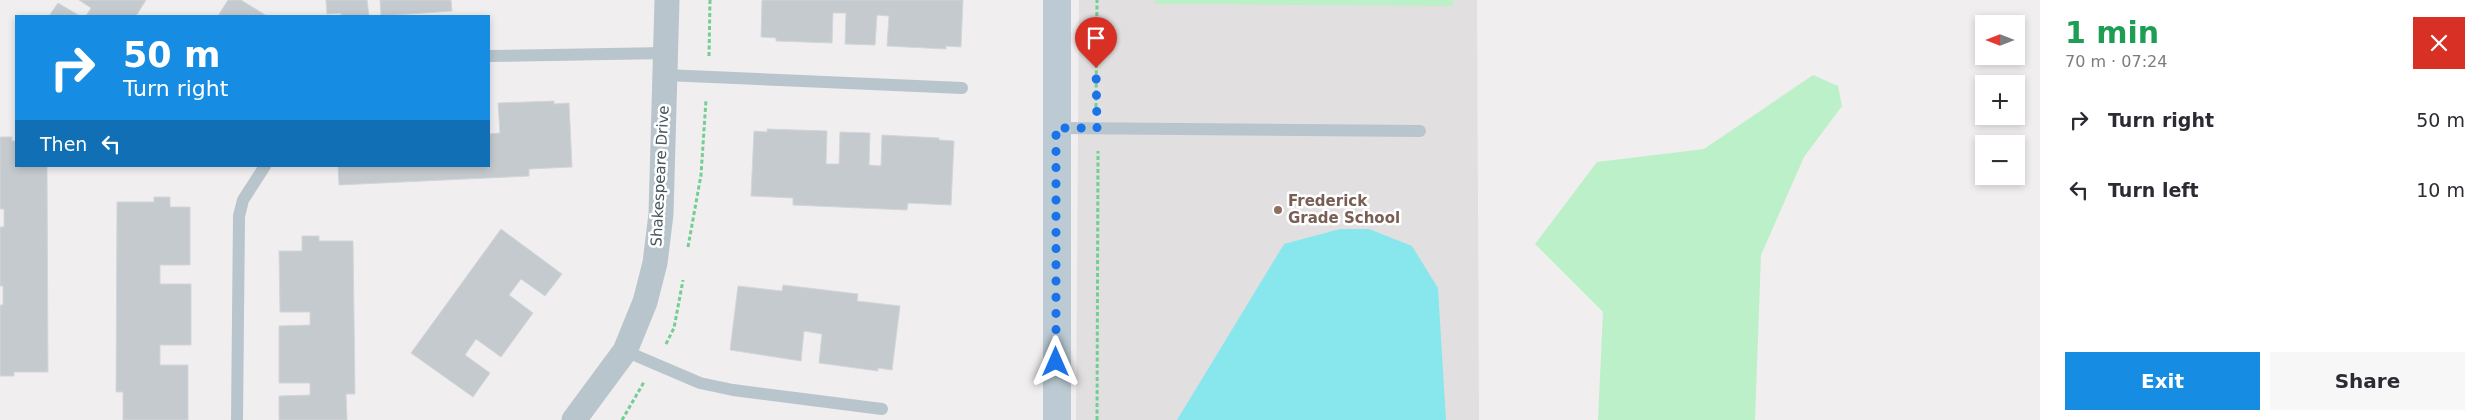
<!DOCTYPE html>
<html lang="en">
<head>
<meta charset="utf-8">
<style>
  :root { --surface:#fff; --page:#f7f7f7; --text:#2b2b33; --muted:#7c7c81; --accent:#168de3 }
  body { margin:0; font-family:"DejaVu Sans",sans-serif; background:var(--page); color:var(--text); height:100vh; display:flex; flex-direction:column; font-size:19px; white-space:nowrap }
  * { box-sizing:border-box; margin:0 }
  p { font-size:16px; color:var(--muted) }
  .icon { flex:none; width:28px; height:28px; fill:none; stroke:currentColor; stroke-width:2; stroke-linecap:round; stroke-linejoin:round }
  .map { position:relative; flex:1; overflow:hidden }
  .side { display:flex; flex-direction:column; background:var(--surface); width:450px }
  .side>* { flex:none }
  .banner { position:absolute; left:15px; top:15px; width:475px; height:152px; border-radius:0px; box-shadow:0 2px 8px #0003; background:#168de3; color:#fff; overflow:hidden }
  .needle { width:32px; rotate:270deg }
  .controls { position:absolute; left:1975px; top:15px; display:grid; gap:10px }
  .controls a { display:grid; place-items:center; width:50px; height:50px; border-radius:0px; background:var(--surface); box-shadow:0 2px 8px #0003; font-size:25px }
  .pin { position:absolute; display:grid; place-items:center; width:42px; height:42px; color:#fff; margin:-51px -21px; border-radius:50% 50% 50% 0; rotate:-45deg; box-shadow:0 0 5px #0007 }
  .pin .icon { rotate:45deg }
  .me { position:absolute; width:55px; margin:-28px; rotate:0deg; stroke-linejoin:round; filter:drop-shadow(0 0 4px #0008) }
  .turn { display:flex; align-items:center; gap:18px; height:105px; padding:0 25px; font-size:22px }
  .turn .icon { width:65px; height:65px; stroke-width:2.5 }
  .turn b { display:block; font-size:35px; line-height:42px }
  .then { display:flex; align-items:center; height:48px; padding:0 25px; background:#0003; gap:10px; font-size:19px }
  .round { display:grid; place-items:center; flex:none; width:52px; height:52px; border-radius:0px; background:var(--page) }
  .headline { display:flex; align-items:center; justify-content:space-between; height:85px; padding:0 25px }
  h1 { font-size:30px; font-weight:600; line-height:38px; color:#1e9e55 }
  .action { display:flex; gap:10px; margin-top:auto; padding:10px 25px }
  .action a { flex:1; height:58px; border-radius:0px; background:var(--accent); color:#fff; font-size:20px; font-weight:600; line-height:58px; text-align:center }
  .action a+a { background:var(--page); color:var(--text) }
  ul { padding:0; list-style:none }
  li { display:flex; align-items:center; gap:15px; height:70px; padding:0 25px }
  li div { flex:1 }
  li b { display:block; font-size:19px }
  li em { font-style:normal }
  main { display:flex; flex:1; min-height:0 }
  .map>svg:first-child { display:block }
</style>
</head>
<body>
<main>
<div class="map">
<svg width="2040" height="420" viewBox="0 0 2040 420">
  <rect width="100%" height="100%" fill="#f1eeef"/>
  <path fill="#e2dfe1" d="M1079 0H1477L1479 420H1076Z"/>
  <path fill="#bcf0c8" d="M1155 0H1453V6L1155 4Z
    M1813 75 1838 86 1842 106 1804 157 1761 255 1755 420H1598L1603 312 1535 244 1597 162 1704 149Z"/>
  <path fill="#88e7ed" d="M1340 229H1369L1412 246 1438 288 1446 420H1177L1284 244Z"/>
  <path fill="#c5cace" stroke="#d2d6da" d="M79 0H146L136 16H86L91 8Z
    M228 0H241L267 16H218Z
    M326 0H367L369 16H341V13L327 14Z
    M380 0H451L452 11 381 16Z
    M762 0H963L961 47 946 46V49L887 46 889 16 877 15 875 45 845 44 846 13H833L832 43 776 41V38L761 37Z
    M58 3 80 16H49Z
    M2016 86H2019L2018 102H2016Z
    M554 101V104L569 103 572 167 529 169V176L339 185 338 166H489V134L500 133 498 103Z
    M767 129 827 131 826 164H839L840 132 870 133 869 165 881 166 882 135 939 138V140L954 141 951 205 908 203 907 210 793 205V198L751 196 754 131 767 132Z
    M0 137H12V141H16V166H47L48 372H14V376H0V305H3V286H0V227H4V209H0Z
    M154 197H170V207H190V265H160V284H191V345H160V365H188V420H123V392H116L117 202H154Z
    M501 229 562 274 545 296 521 279 509 295 533 313 501 357 476 339 465 355 490 373 473 397 411 353Z
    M302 236H319V241H353L355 394H346L347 420H279V396L310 395V383H279V326L310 325V312H280L279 251H302Z
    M783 285 858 294 857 301 900 306 892 370 878 368V371L819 363 822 334 804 331 801 361 730 350 738 286 782 291Z"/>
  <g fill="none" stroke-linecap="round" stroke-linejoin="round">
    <path stroke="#73ce94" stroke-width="3" stroke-dasharray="4 2.5" stroke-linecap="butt" d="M709 56 710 0
      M1096 107 1097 0
      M688 247 701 175 706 100
      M666 344 674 328 683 280
      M622 420 644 382
      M1097 420 1098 151"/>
    <path stroke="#b9c5cc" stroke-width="12" d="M489 56 666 53
      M665 75 962 88
      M1057 128 1420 131
      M625 351 700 383 733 390 882 409
      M237 420 239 216 243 200 265 166"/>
    <path stroke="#b9c5cc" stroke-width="25" d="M574 420 625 351 645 302 655 263 661 214 667 0"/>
    <path stroke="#bbcad3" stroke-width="28" d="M1057 0V420"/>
  </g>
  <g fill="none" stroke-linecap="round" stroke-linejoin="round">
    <path stroke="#1a73e8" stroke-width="9" stroke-dasharray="0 16.2" d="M1056 362V128H1097L1096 68"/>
  </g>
  <circle fill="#8d6e63" stroke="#fff" stroke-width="2" cx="1278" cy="210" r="5"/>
  <g text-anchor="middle" stroke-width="5" stroke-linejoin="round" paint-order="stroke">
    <g font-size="15" fill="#46555c" stroke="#fff">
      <text transform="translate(660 176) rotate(-87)" y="5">Shakespeare Drive</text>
    </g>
    <g font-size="15" font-weight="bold" fill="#785e54" stroke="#fff" text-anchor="start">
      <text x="1288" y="206">Frederick<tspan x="1288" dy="17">Grade School</tspan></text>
    </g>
  </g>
</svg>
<div class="controls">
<a><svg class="needle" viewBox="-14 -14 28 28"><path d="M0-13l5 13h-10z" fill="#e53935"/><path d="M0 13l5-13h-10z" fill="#7c7c81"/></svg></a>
<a>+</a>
<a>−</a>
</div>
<div class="pin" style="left:1096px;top:68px;background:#d93025"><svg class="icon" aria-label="arrive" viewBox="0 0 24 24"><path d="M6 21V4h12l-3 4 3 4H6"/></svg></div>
<svg class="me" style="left:1056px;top:362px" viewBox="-20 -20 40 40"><path d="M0-17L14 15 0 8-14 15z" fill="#1a73e8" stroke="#fff" stroke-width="4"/></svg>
<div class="banner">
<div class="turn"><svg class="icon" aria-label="right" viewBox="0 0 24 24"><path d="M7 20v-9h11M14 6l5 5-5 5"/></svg><div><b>50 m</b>Turn right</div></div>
<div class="then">Then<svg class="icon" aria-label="left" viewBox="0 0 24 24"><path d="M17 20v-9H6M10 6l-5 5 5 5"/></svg></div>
</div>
</div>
<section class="side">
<div class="headline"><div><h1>1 min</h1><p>70 m · 07:24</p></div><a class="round" style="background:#d93025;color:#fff"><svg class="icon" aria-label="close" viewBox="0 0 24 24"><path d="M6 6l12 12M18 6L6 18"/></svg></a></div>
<ul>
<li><svg class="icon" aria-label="right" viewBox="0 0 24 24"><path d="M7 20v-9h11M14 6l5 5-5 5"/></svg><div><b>Turn right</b></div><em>50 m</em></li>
<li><svg class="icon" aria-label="left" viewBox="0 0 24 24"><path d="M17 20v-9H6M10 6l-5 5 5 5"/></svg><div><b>Turn left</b></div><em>10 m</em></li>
</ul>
<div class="action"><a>Exit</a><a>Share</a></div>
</section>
</main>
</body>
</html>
